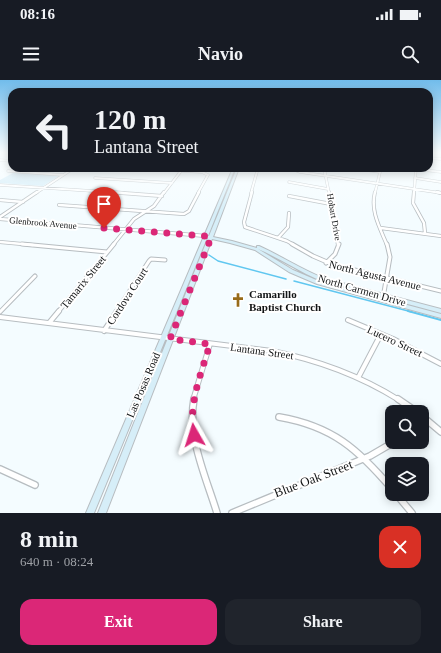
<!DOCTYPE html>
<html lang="en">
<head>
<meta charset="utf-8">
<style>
  :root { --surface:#171b24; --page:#20242c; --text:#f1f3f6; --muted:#9ea1a6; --accent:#db2777 }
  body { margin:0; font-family:"Times New Roman",serif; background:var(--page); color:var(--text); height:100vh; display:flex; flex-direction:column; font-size:15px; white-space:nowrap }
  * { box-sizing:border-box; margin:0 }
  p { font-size:13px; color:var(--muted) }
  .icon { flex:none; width:22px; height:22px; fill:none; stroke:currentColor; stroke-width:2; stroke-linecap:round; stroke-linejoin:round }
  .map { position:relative; height:433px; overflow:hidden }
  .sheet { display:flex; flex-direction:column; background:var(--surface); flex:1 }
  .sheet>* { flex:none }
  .guide { position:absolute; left:8px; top:8px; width:425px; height:84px; border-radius:12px; box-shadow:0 2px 10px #0003; background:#171b24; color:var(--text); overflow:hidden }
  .buttons { position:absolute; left:385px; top:325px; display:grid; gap:8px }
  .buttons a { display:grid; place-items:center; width:44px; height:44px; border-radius:8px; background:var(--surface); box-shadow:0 2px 10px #0003; font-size:20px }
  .pin { position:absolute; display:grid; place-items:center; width:34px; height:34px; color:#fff; margin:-41px -17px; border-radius:50% 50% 50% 0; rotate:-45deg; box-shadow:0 0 4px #0007 }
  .pin .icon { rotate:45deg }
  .me { position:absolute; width:44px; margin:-22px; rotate:354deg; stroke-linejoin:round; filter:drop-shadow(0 0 3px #0008) }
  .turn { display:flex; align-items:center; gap:14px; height:84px; padding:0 20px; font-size:18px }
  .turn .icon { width:52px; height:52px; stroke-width:2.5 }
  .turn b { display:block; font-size:28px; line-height:34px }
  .round { display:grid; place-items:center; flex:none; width:42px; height:42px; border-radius:12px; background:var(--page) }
  .summary { display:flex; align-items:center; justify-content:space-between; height:68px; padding:0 20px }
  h1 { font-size:24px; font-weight:800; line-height:30px }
  .action { display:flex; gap:8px; margin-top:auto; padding:8px 20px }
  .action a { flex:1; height:46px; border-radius:12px; background:var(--accent); color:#fff; font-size:16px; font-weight:800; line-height:46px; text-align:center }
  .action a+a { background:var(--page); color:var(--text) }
  .status { display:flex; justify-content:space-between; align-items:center; height:28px; padding:0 20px; background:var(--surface); direction:ltr }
  .status svg { height:11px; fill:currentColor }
  header { display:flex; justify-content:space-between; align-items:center; height:52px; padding:0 20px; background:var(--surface); font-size:18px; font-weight:800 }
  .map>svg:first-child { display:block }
</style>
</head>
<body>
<div class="status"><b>08:16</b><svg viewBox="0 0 49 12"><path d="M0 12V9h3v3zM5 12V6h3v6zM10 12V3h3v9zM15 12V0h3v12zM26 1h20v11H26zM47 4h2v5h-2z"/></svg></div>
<header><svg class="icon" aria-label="menu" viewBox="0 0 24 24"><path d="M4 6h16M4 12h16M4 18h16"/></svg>Navio<svg class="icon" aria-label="search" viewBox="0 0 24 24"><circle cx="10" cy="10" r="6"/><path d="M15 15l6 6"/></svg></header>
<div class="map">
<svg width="441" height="433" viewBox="0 0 441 433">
  <rect width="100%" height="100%" fill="#f4fcff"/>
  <path fill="#ceeaf7" d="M13 93 58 96H59L43 106 0 103V100Z"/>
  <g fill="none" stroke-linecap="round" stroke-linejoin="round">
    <path stroke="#60c7f0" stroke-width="1.5" d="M209 175 218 181 286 199
      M294 201 412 232"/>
    <path stroke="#60c7f0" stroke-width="2" d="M408 231 441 240"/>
    <defs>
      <path id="street-far4" d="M429 78 441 79
        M0 80 12 81
        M128 88 202 92 208 95 198 113
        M290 88 300 92 441 113
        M324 88 329 113
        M358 89 380 92
        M416 89 441 92
        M8 91 63 95
        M95 98 172 103
        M415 98 441 102
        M289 102 328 109
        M0 105 124 113
        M36 113 74 88
        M164 113 181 91
        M251 113 258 88
        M375 113 381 88
        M414 113 416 88"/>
      <path id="street-far3" d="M109 112 162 116
        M252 112 244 142 245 147 287 161 294 165
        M329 112 338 165
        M375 112C370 131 380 148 387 165
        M414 112 413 123 424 143 425 153
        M437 112 441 113
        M289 116 331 124
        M0 120 23 122
        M59 125 184 134 189 131 199 112
        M0 137 37 112
        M0 139 206 156
        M381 148 441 156
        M278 158 288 147 289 133
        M0 162 33 165
        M113 165 134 139 154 126 164 112"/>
      <path id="street-far2" d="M22 164 107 172
        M292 164 313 176 334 185 441 211
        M326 183 335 174 339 164
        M383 218 390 177 387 164
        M0 232 35 196
        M58 232 114 164
        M116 232 149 181 151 179 165 180"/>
      <path id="street-far1" d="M0 237 272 271C318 280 359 295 399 320
        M348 240 393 259 441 284
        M49 243 59 231
        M104 251 117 231
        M359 296 381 254
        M193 320 210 264"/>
      <path id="street" d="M194 319C187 357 206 397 217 433
        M398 319 417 332
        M422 336 441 352
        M279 337C332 346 358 369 392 409
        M0 389 35 405
        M396 414 412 433
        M232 433 370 376 394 362"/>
      <path id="secondary" d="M233 88H235L208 156H209L237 88H239L213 157 232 161 257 168V166H259C281 176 301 189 323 198L441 229V233L319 200C298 191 279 178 258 169L293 190 321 202 441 234V238L317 204 289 192 255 170 230 163 212 159 106 433H98L208 158H207L94 433H86Z"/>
    </defs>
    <use href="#street-far4" stroke="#b7bdc1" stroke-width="3"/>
    <use href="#street-far3" stroke="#b7bdc1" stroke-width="4"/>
    <use href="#street-far2" stroke="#b7bdc1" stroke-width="5"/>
    <use href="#street-far1" stroke="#b7bdc1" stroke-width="6"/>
    <use href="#street" stroke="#b7bdc1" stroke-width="8"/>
    <use href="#secondary" stroke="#b7bdc1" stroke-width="2"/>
    <use href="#street-far4" stroke="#fff" stroke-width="2"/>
    <use href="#street-far3" stroke="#fff" stroke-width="2.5"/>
    <use href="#street-far2" stroke="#fff" stroke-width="3"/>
    <use href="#street-far1" stroke="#fff" stroke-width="4"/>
    <use href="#street" stroke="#fff" stroke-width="5.5"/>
    <use href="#secondary" fill="#d6eef8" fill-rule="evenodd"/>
  </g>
  <linearGradient id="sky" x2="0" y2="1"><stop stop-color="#71bceb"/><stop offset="0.54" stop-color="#fafeff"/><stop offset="1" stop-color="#fafeff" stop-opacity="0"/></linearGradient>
  <rect width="441" height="134" fill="url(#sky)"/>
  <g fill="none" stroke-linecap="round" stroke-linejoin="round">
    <path stroke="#db2777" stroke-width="7" stroke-dasharray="0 12.6" d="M104 148 206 156 211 158 170 259 210 264C201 294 188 324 194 355"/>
  </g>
  <defs>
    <symbol id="church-bare" viewBox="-9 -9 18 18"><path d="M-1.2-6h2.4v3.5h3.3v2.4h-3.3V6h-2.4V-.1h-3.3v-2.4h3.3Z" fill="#976b19" stroke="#fff" stroke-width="2.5" paint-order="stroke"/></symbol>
  </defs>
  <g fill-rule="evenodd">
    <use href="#church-bare" x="228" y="210" width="20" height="20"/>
  </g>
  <g text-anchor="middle" stroke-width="4" stroke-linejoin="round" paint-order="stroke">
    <g font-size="9" fill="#121415" stroke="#fff">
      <text transform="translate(334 137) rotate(80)" y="3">Hobart Drive</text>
      <text transform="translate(43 143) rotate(5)" y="3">Glenbrook Avenue</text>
    </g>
    <g font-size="11" fill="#121415" stroke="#fff">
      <text transform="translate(375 195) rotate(14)" y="4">North Agusta Avenue</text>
      <text transform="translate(83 202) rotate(-51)" y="4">Tamarix Street</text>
      <text transform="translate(362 210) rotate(16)" y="4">North Carmen Drive</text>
      <text transform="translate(127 216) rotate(-57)" y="4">Cordova Court</text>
      <text transform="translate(395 261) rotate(25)" y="4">Lucero Street</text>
      <text transform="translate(262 271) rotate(8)" y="4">Lantana Street</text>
      <text transform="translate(143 305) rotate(-67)" y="4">Las Posas Road</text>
    </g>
    <g font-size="11" font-weight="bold" fill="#121415" stroke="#fff" text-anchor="start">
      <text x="249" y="218">Camarillo<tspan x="249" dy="13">Baptist Church</tspan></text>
    </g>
    <g font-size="13" fill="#121415" stroke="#fff">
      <text transform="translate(313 398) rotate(-21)" y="5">Blue Oak Street</text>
    </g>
  </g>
</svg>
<div class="buttons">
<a><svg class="icon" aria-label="search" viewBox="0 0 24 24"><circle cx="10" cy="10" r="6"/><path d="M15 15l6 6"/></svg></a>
<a><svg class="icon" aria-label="layers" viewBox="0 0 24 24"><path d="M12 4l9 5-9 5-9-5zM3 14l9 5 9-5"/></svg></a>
</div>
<div class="pin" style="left:104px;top:148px;background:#d93025"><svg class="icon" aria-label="arrive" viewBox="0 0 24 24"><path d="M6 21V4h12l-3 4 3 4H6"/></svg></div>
<svg class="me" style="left:194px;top:355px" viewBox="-20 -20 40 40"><path d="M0-17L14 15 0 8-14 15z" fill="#db2777" stroke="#fff" stroke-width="4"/></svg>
<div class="guide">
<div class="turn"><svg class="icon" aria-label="left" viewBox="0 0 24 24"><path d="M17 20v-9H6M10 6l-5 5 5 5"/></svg><div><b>120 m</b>Lantana Street</div></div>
</div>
</div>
<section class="sheet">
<div class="summary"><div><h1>8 min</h1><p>640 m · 08:24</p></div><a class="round" style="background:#d93025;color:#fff"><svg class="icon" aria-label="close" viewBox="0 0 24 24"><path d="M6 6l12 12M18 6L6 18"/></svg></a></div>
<div class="action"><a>Exit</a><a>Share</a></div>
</section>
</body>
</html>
